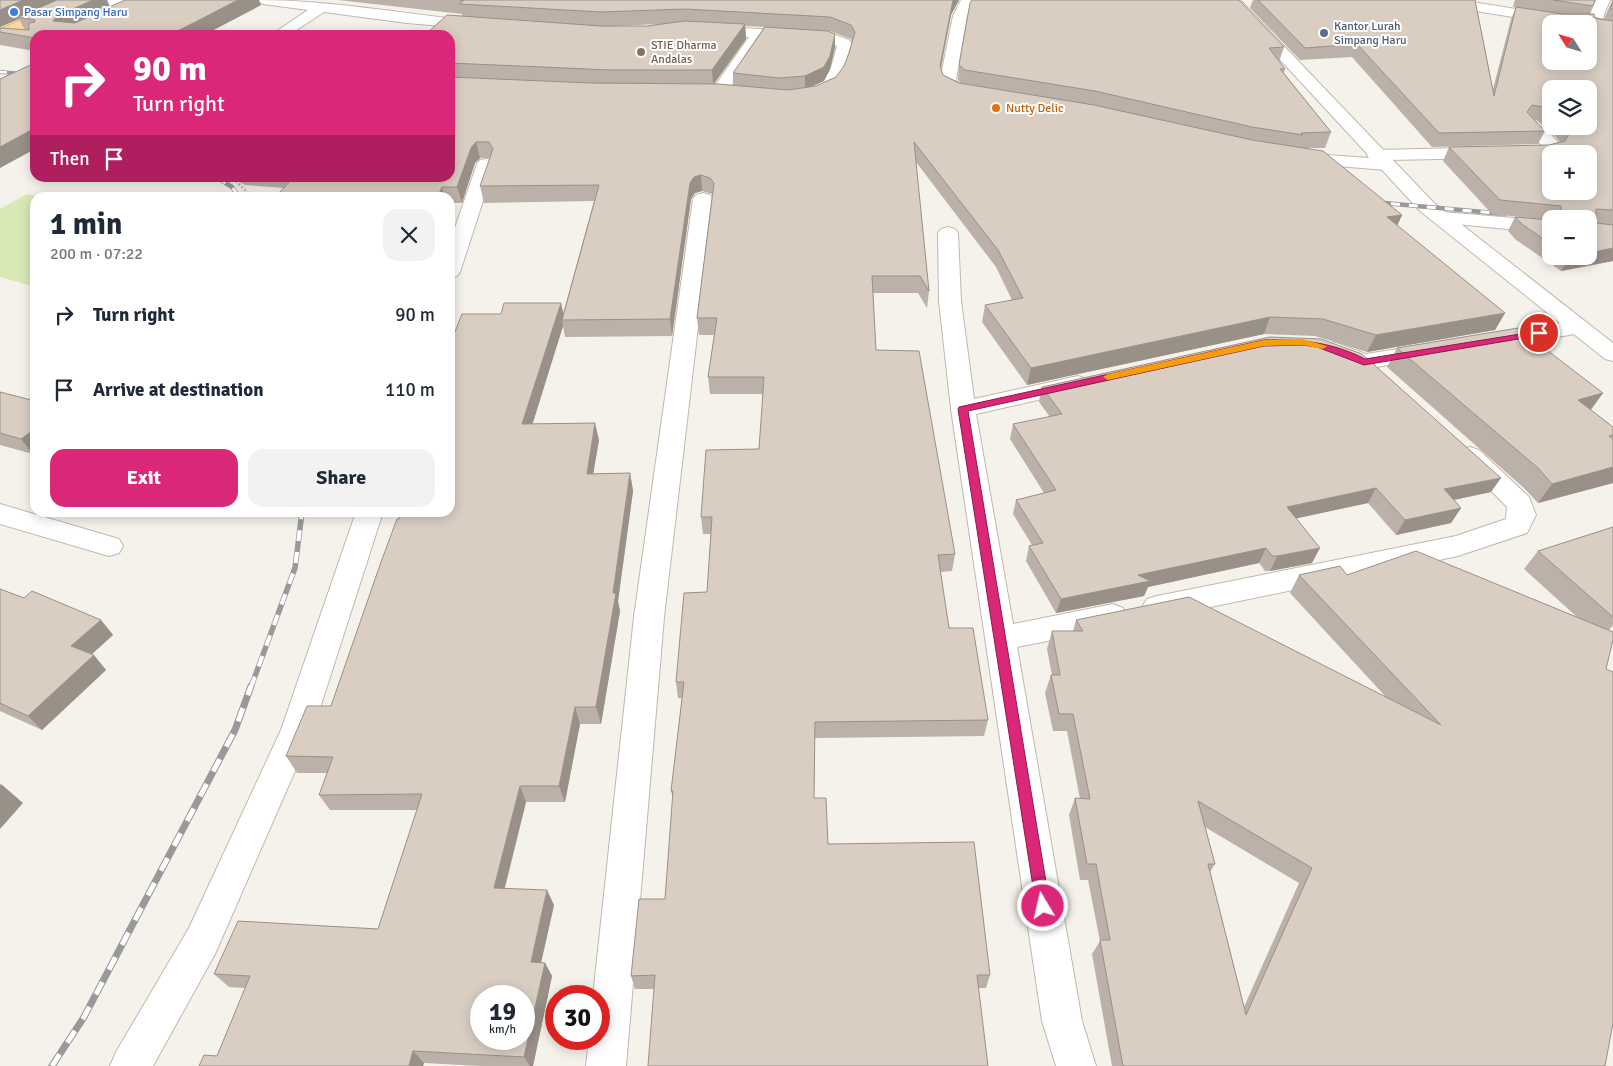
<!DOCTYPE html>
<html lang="en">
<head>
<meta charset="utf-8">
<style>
  :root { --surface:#fff; --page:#f2f2f3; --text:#1f2937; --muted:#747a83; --accent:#db2777 }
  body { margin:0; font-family:Signika,sans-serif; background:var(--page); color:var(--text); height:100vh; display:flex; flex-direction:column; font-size:19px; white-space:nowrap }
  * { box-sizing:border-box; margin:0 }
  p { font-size:16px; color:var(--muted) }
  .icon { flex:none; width:28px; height:28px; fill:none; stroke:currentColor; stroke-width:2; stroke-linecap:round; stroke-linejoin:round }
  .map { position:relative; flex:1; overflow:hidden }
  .panel { position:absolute; left:30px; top:192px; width:425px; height:325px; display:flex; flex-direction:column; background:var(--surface); border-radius:15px; box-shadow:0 2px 12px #0003 }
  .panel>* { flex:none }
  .top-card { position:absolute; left:30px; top:30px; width:425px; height:152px; border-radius:15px; box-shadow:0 2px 12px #0003; background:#db2777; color:#fff; overflow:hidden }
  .needle { width:32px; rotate:307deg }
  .controls { position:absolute; left:1542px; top:15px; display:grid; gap:10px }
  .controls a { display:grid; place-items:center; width:55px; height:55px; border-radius:10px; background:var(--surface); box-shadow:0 2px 12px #0003; font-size:25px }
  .speed { position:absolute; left:470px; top:985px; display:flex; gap:10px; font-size:25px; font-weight:700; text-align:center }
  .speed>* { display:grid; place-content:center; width:65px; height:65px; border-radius:50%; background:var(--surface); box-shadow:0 2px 12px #0003; line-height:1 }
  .speed small { font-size:12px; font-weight:400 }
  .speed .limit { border:8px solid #d22; background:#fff; color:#111 }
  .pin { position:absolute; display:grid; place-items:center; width:42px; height:42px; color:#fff; margin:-21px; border:2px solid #fff; border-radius:50%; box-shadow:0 1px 5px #0007 }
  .me { position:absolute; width:55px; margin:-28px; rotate:351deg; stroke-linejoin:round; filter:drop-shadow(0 0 4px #0008) }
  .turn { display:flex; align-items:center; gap:18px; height:105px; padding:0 20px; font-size:22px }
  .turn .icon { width:65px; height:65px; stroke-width:2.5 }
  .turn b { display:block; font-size:35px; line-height:42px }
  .then { display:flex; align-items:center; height:48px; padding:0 20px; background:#0003; gap:10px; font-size:19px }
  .round { display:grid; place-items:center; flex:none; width:52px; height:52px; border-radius:15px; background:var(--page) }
  .headline { display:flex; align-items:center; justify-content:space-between; height:85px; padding:0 20px }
  h1 { font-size:30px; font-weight:700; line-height:38px }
  .cta { display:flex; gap:10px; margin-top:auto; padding:10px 20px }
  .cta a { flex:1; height:58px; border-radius:15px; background:var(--accent); color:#fff; font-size:20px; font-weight:700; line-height:58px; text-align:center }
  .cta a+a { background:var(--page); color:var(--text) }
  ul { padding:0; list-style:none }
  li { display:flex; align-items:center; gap:15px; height:75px; padding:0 20px }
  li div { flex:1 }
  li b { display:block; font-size:19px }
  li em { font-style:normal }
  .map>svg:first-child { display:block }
</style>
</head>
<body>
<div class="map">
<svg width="1613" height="1066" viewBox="0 0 1613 1066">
  <rect width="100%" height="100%" fill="#f5f1eb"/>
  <path fill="#d8e9b5" d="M27 194 40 197 35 198V287L0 277V209Z"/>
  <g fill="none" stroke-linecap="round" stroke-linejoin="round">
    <defs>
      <path id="service" d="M92 0H123L137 3 139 6 137 9 82 35H62L65 32 117 8 94 3Z
        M256 0C330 0 403 14 477 21L484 25 477 29 407 23 324 12 289 35H271L308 10 263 4Z
        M707 26 830 33 849 40 853 46C845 72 835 108 798 99L796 95 798 91C829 84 829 75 837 46L828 42 764 38 725 95H685L683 92 685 89 714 87 749 37 702 33 700 30 702 27Z"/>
      <path id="minor" d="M961 0H975L967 16 956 80 959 85 982 90 984 94 982 98 976 99 946 91 940 80 953 16Z
        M1596 0H1610L1600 25 1593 29 1589 28V24H1586Z
        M1531 119 1537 120 1558 142 1561 146 1557 153 1542 157 1389 160 1395 165 1392 169 1386 170 1300 163 1294 162 1291 158 1294 154 1300 153 1369 158 1367 155 1370 151 1376 150 1542 146 1522 124 1525 120Z
        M486 159 492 160 495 164 460 272 457 276 450 278V242L477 164 480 160Z
        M703 193 710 195 713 199 664 617 626 1066H586L589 1039H599V996H593L634 617 693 199 696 195Z
        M1442 212 1551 221V233L1435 222 1432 218 1435 214Z
        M948 227 955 229 958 233 961 301 974 399 1078 376 1086 379 1090 384 1086 389 976 414 1013 624 1113 604 1123 608 1128 616 1123 624 1113 628 1017 647 1082 1021 1096 1066H1056L1042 1021 951 409 939 301 938 233 941 229Z
        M1578 320 1586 322 1589 327 1586 332 1489 349 1481 347 1478 342 1481 337 1489 335Z
        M1336 343 1366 354 1430 344 1438 346 1441 351 1438 356 1430 358 1364 369 1328 355 1325 350 1328 345Z
        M1470 447 1479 450 1529 497 1536 515 1527 533 1458 556 1157 618 1147 615 1142 607 1147 599 1157 596 1456 536 1506 519 1507 507 1457 456 1461 450Z
        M0 504 119 539 123 546 119 553 109 556 0 524Z
        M356 512H383L313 730 215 954 153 1066H110L116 1052 189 928 281 730Z"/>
      <path id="tertiary" d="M1225 0H1240L1434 203 1613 343V361L1605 359 1420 211Z
        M1424 0H1459L1587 20 1594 24 1589 28V24H1557L1431 4Z"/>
      <path id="primary" d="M67 0H86L84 3 0 40V29Z"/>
    </defs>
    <use href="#service" stroke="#c1b8ad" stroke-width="2"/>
    <use href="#minor" stroke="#c1b8ad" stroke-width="2"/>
    <use href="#tertiary" stroke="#c1b8ad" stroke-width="2"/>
    <use href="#primary" stroke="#e4b16a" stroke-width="2"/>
    <path stroke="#c3b29f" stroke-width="2.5" stroke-dasharray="2 2" stroke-linecap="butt" d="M233 178 253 198"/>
    <use href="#service" fill="#fff" fill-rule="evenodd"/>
    <use href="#minor" fill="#fff" fill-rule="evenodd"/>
    <use href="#tertiary" fill="#fff" fill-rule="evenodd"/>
    <use href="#primary" fill="#fed69c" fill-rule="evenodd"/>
    <defs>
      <path id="rail-far3" d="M0 72 35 75"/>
      <path id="rail-far2" d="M218 178 232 187 240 198
        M1373 202 1505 214"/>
      <path id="rail-far1" d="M251 687 295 568 302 512"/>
      <path id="rail" d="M52 1066 84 1017 235 730 251 686"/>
    </defs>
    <use href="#rail-far3" stroke="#999" stroke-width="4"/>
    <use href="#rail-far2" stroke="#999" stroke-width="4.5"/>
    <use href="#rail-far1" stroke="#999" stroke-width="5.5"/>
    <use href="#rail" stroke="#999" stroke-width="7"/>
    <use href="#rail-far3" stroke="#fff" stroke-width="2.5" stroke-dasharray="7" stroke-linecap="butt"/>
    <use href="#rail-far2" stroke="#fff" stroke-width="3" stroke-dasharray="9" stroke-linecap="butt"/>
    <use href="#rail-far1" stroke="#fff" stroke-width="4" stroke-dasharray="11" stroke-linecap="butt"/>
    <use href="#rail" stroke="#fff" stroke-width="5" stroke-dasharray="14" stroke-linecap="butt"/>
  </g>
  <path fill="#bbb1a8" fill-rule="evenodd" d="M0 0H107L110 7 125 0H259L261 5 204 35H35V51L0 45V28L25 30 19 19 0 27Z
    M338 0H959L951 15 941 69 943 75 961 83 958 80 959 65 1284 47 1279 62 1285 69 1284 73 1331 132 1325 148H1305L1402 215 1397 226 1505 313 1495 330 1367 352 1315 336 1264 334 1027 385 982 322 985 305 1012 300 996 267 916 162 929 291 927 308 918 293H873L876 350 955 554 952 571 940 572 949 628 988 720 984 736 815 738 814 798 828 844 990 975 986 988 635 989 631 976 665 899 673 798 671 791 682 698H678L676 682 707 592 711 534H703L701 517 759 449 763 394H710L708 377 714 335H699L697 318 712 195V194L702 191 695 193 691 199 672 336 565 337 563 326 532 424 599 440 593 474 630 473 633 491 618 601 620 611 601 724H580L565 802H526L505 888 554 905 541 963H545L552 976 533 1066H481L424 1063 423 1066H199L217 1056 245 988 229 987 214 974 378 929 417 810H330L319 795 327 773H297L286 756 331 706 399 519 563 314 594 201 484 203 480 186 490 158H480L475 163 462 203H450V198H280L278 194 284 188 245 185 232 178H450V35L462 16V14ZM657 24 647 26H619ZM745 26 764 27 733 73V85L714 84 746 39ZM809 30 830 31 851 39 852 42 844 66 836 77 816 86 809 87 824 81 830 69 835 47Z
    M1253 0H1475L1493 89 1511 19 1516 7H1513L1515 0H1595L1589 14 1594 17 1604 19 1612 1 1611 0H1613V261L1561 271 1515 239 1508 231 1515 217 1551 220V256H1589V219H1551V220L1492 214 1443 161 1449 147 1549 145 1561 143 1551 131 1536 120 1534 119 1545 131 1538 144 1432 147 1352 57 1300 60 1250 8ZM1551 89 1589 126H1551Z
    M1397 348 1603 393 1591 410 1613 427V483L1538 503 1524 488 1387 367Z
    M1042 387 1491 492 1454 500 1461 508 1451 523 1396 535 1368 503 1296 518 1312 563 1270 571H1265L1259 563 1148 587 1144 596 1056 613 1026 561 1029 546 1032 545 1013 514 1016 500 1044 493 1010 439 1013 424 1050 417 1039 402Z
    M0 392 35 401V453L33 454 0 445Z
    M1613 527V625L1609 630 1606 669 1605 1066H1112L1092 954 1100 941 1088 880H1080L1069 815 1075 798 1080 799 1067 731H1053L1045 693 1051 675H1052L1047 649 1052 631H1073L1076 620 1385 696 1290 593 1299 575H1347L1577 617 1524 569 1538 551ZM1205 827 1299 883 1244 1007 1210 872 1215 864Z
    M0 589 24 598 101 620 113 635 92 654 106 670 42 730 0 711Z"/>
  <path fill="#999088" d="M23 0H62L18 17 19 19 0 27V10Z
    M93 0H107L111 9 64 30 53 21 57 16Z
    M238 0H259L261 5 204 35H170Z
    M953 0H959L951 15 938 80 940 66Z
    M745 24 746 39 713 85 712 70Z
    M835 34V47L830 69 824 81 805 89V76Z
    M35 128V149L0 168V147Z
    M476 142 480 158 475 163 462 203 457 187 471 148Z
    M701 175 702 191 695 193 691 199 672 336 670 319 690 183 694 177Z
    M442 187 445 198H437Z
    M1402 215 1394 232 1387 217Z
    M1613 248V261L1561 271 1570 257 1589 256V253Z
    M561 303 565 320H562L563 326 527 442 522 424Z
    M1505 313 1495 330 1367 352 1376 335Z
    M1270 317 1264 334 1027 385 1031 368Z
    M1603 393 1588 413 1578 400Z
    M595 423 599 440 590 492 587 474Z
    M35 429V453L33 454 21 439Z
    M1613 467V483L1538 503 1552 484Z
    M630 473 633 491 618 601 620 611 601 724 596 707Z
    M1501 478 1491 492 1434 504 1444 489Z
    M1376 488 1368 503 1280 522 1287 507Z
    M1461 508 1451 523 1396 535 1405 520Z
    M1266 548 1259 563 1148 587 1144 596 1056 613 1061 599 1138 575Z
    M1320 548 1312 563 1270 571 1277 556Z
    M101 620 113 635 84 661 71 646Z
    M94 655 106 670 42 730 28 716Z
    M575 707 580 724 565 802 559 786Z
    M1 784 23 803 0 829V785Z
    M520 786 526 802 501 902 494 888Z
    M547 890 554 905 538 976 531 962Z
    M545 963 552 976 533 1066H530L524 1057Z
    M413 1051 424 1063 423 1066H409Z"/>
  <path fill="#dacec3" stroke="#999088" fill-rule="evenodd" d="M0 0H23L0 10Z
    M57 0H93L57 16 53 21 75 23 125 0H238L170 35H35V38L0 32V28L29 30V23L35 22V20L18 17Z
    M460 0H953L940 66 943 75 959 83 1094 105 1252 140 1323 151 1402 215 1387 217 1505 313 1376 335 1323 319 1270 317 1031 368 985 305 1023 298 998 250 914 142 929 291 920 276H872L876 350 919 351 955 554 938 555 949 628H973L988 720 815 722 814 798H826L828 844 974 842 990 975H977L988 1066H648L655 975 631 976 639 899H665L673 791H671L684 682H676L684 593 707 592 712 517H701L706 450 759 449 764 377H708L717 318H697L714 183 710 178 701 175 694 177 690 183 670 319 562 320 599 185 480 186 493 149 489 142H476L471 148 457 187H442L437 198H302L304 195 278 194 293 178H450V77L590 83 718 84 788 90 816 86 836 77 844 66 849 53 855 32 851 25 830 17 685 9 601 12 460 4 464 0Z
    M972 0H1239L1284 47 1269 48 1285 69H1280L1331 132 1301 133 1303 135 1252 127 1095 91 965 70 959 65 970 3Z
    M1258 0H1475L1494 96 1516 7 1563 14H1594V17L1599 19 1613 21V210L1596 209V223L1613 225V248L1589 253V219H1561V206L1500 200 1449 147 1549 145 1565 141 1570 132 1566 126H1589V89H1551V112L1543 107 1532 105 1527 112 1545 131 1439 133 1357 44 1305 48ZM1551 24H1589V61H1551ZM1551 154H1589V191H1551Z
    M1553 0H1595L1593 6Z
    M1613 2V9H1610Z
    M447 15 601 26H647L685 21 745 24 712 70H611L450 63V35H425Z
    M765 27 828 31 835 34 830 56 824 67 805 76 779 78 733 73Z
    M35 63V128L0 147V79Z
    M1515 217 1551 220V244L1523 225Z
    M504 303H561L522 424 595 423 587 474 630 473 613 593H616L596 707H575L559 786H520L494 888 547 890 531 962 545 963 524 1057 413 1051 409 1066H199L204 1055 217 1056 250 976 214 974 238 921 378 929 422 794 319 795 333 757 286 756 307 706H331L381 562 397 519H399L401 512H450V344L462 314H501ZM481 996H524V1039H481Z
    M1518 328 1603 393 1578 400 1613 427V435L1609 436 1613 439V467L1552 484 1538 468 1397 348Z
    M1270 337 1321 339 1362 354 1501 478 1444 489 1461 508 1405 520 1376 488 1287 507 1320 548 1277 556H1272L1266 548 1138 575 1150 581 1061 599 1029 546 1043 543 1016 500 1056 490 1013 424 1062 414 1042 387Z
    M0 392 35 401V429L21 439 0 433Z
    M1613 527V617L1538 551Z
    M1416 551 1613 632V640L1606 669 1613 672V1023L1605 1066H1123L1100 940H1110L1096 864H1087L1075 798 1090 799 1073 714H1059L1051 675H1060L1052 631H1083L1076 620 1189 597 1441 725 1299 575 1340 566 1347 575ZM1198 801 1312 868 1246 1015 1208 864H1215Z
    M0 589 24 598 32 591 101 620 71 646 94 655 28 716 0 703Z"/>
  <path fill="#db2777" stroke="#8e194d" d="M1539 331 1543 333 1542 335 1364 365 1317 347 1302 345 1264 346 968 411 1050 906 1048 912 1043 914 1037 912 958 409 959 407 1264 340C1300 339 1332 342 1365 359Z"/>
  <path fill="#f59e0b" d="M1302 339 1327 346 1323 349 1302 345 1264 346 1108 380 1103 377 1108 374 1264 340Z"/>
  <circle fill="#3f7fe0" stroke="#fff" stroke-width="2" cx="14" cy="12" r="5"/>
  <circle fill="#5c6f8a" stroke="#fff" stroke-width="2" cx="1324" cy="33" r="5"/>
  <circle fill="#8d6e63" stroke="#fff" stroke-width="2" cx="641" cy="52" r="5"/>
  <circle fill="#e8710a" stroke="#fff" stroke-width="2" cx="996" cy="108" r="5"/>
  <g text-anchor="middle" stroke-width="4" stroke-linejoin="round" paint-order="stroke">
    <g font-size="12" fill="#366cbe" stroke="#fff" text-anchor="start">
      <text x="24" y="16">Pasar Simpang Haru</text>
    </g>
    <g font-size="12" fill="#4e5e75" stroke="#fff" text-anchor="start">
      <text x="1334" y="30">Kantor Lurah<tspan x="1334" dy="14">Simpang Haru</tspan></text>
    </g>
    <g font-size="12" fill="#785e54" stroke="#fff" text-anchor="start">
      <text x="651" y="49">STIE Dharma<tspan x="651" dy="14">Andalas</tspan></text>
    </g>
    <g font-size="12" fill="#c56008" stroke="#fff" text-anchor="start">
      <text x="1006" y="112">Nutty Delic</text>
    </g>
  </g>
</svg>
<div class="controls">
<a><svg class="needle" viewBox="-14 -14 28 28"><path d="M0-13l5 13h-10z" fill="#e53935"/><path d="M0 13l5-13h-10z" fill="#747a83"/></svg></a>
<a><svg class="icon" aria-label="layers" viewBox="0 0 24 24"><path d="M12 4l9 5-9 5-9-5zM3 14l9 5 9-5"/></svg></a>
<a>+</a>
<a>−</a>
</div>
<div class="speed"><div>19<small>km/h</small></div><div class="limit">30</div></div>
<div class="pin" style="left:1539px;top:333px;background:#d93025"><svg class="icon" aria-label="arrive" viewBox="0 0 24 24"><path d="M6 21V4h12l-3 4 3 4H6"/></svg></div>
<svg class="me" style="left:1043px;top:906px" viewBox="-20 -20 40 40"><circle r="17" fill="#db2777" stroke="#fff" stroke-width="3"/><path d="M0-11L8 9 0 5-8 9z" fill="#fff"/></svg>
<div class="top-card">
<div class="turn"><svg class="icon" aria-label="right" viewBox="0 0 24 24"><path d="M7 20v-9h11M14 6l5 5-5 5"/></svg><div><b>90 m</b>Turn right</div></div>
<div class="then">Then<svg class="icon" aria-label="arrive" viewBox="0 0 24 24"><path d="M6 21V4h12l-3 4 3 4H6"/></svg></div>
</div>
<section class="panel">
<div class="headline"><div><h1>1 min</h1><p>200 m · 07:22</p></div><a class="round"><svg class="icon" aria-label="close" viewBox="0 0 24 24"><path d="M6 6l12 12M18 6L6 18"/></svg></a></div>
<ul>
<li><svg class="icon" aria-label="right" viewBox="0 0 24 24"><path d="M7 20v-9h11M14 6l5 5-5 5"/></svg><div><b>Turn right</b></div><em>90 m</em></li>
<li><svg class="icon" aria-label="arrive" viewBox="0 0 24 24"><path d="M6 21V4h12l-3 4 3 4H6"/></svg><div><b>Arrive at destination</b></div><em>110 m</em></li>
</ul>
<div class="cta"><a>Exit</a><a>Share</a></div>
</section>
</div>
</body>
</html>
